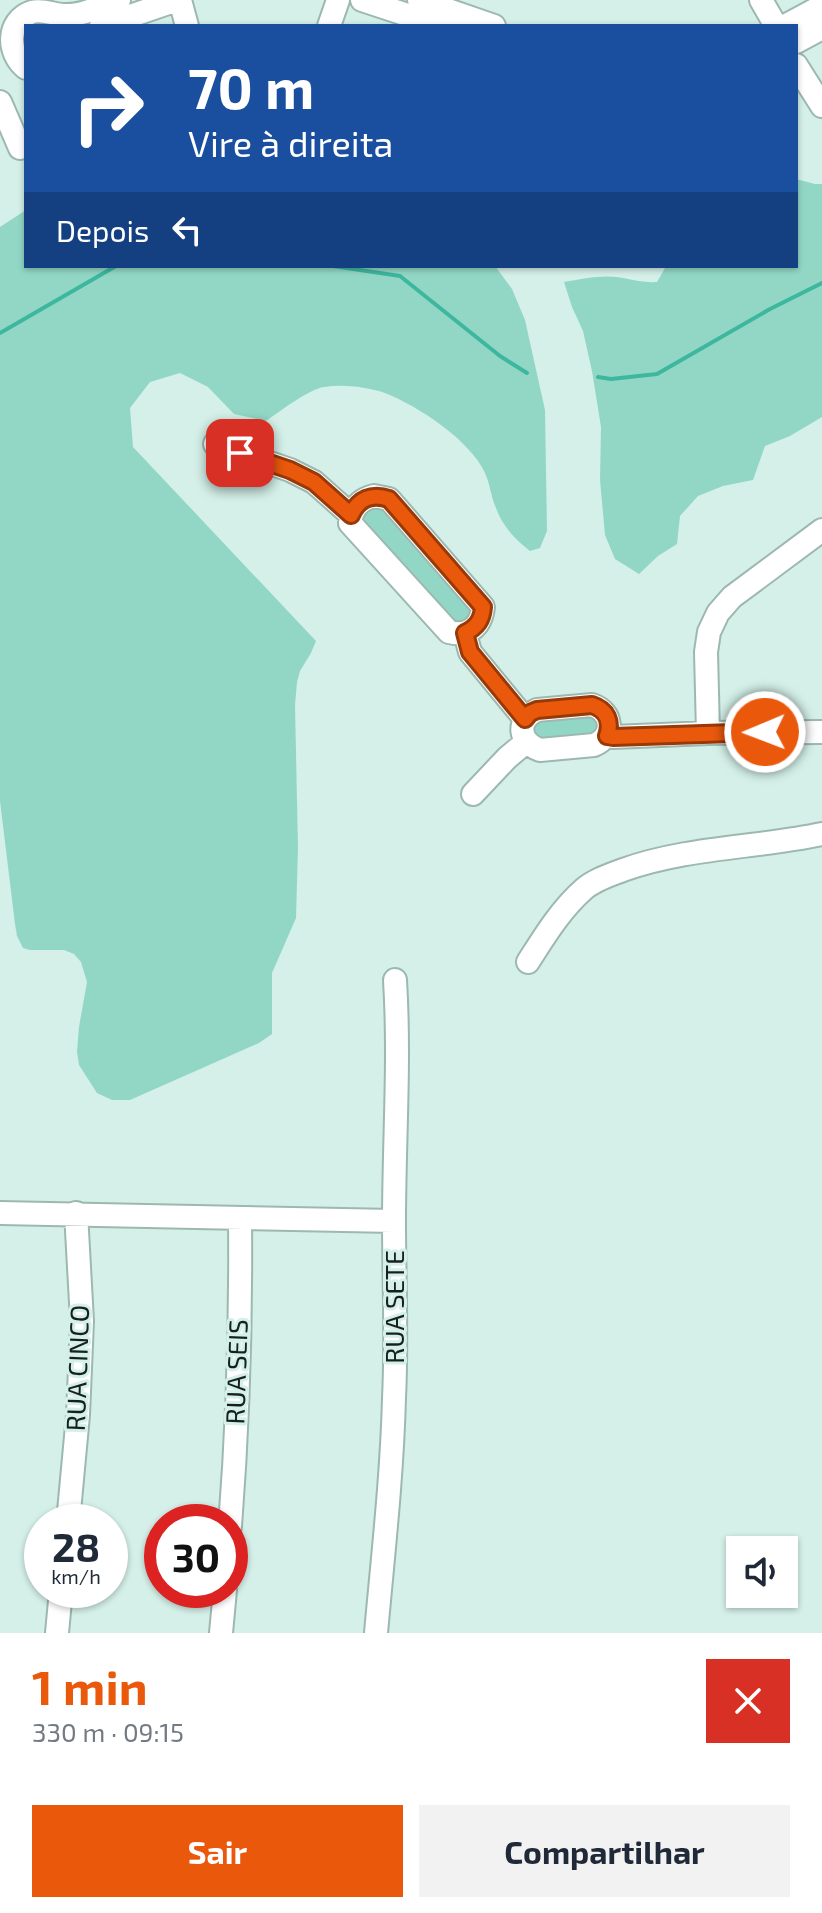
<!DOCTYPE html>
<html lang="pt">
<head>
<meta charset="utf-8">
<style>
  :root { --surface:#fff; --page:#f2f2f3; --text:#1f2937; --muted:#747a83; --accent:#ea580c }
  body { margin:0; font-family:"Exo 2",sans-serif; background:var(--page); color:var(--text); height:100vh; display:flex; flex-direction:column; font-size:30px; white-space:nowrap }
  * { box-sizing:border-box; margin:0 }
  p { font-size:26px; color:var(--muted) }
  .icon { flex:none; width:44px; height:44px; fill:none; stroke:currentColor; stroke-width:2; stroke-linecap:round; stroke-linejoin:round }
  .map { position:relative; height:1633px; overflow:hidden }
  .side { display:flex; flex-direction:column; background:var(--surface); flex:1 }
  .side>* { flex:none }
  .banner { position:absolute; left:24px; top:24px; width:774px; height:244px; border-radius:0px; box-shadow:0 2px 6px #0004; background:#1a4fa0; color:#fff; overflow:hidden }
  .buttons { position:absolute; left:726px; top:1536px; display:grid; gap:16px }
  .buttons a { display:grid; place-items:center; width:72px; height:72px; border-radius:0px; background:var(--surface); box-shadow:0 2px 6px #0004; font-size:40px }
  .speed { position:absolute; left:24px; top:1504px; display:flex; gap:16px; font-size:40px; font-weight:700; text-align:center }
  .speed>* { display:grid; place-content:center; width:104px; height:104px; border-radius:50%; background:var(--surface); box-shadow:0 2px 6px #0004; line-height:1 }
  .speed small { font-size:20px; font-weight:400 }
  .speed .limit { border:12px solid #d22; background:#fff; color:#111 }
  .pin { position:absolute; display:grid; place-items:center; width:68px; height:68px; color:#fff; margin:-34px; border-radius:16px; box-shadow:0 4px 12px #0006 }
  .me { position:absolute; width:88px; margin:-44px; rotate:269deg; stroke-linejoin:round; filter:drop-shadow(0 0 6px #0008) }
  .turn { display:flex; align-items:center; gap:28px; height:168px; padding:0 32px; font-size:36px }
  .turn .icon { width:104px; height:104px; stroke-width:2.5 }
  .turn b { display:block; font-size:56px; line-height:68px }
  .then { display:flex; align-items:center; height:76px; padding:0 32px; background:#0003; gap:16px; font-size:30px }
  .round { display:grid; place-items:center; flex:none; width:84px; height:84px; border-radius:0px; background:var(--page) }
  .overview { display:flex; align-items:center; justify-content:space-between; height:136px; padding:0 32px }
  h1 { font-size:48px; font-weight:700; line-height:60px; color:var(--accent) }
  .primary-button { display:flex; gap:16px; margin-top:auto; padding:16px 32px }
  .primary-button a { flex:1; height:92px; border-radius:0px; background:var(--accent); color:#fff; font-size:32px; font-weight:700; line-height:92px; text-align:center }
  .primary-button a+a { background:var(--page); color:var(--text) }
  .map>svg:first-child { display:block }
</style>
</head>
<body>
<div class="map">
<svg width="822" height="1633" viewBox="0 0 822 1633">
  <rect width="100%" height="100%" fill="#d4f0e8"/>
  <path fill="#92d7c6" d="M796 179 815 184H822V417L790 436 765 446 753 480 723 486 698 496 680 516 677 544 658 556 639 574 615 559 605 535 600 480 601 427 592 371 583 331 572 307 564 282C581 279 600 275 617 277 631 279 642 283 657 282L665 268 670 266H796Z
    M26 210V266H495L512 289 525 320 545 410 547 531 540 548 530 551C516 540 502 526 496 508 491 497 490 484 485 473 470 440 418 406 385 393 366 387 344 384 324 387 309 389 279 412 266 421L234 414 208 387 180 373 150 382 130 408 133 447 316 641 311 653 300 671 297 682 295 705 298 848 296 918 272 973V1034L259 1043 130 1100H112L97 1093 79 1065 77 1052 79 1027 87 982 81 962 74 954 64 950H30L23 948 17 936 15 924 0 801V227Z
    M380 501 474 610V614L455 628 357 517Z
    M591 714 599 718 596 735 541 742 533 737 532 724 536 720Z"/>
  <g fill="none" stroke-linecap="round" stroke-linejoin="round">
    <path stroke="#3eb79f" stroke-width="4" d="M333 266 400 276 500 356 527 373
      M0 333 116 266
      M598 377 611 379 657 374 770 309 822 283"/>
    <defs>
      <path id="minor" d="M180 0 187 26
        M362 0 441 26
        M419 0 494 26
        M761 0 776 26
        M101 26 177 0
        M329 26 338 0
        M785 26 822 6
        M796 42 822 28
        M796 65 822 106
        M26 68C7 53 6 21 32 12 44 9 53 15 64 15 82 16 102 6 119 0
        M0 102 20 148
        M215 444 290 470 314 482 351 515
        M374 496 389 499 483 607C481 627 468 637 449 632L350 523C352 508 359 500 374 496Z
        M465 633 470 652 525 719
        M592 705C613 712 615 736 594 745L540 750C518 742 516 720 537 710Z
        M708 733 706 652 709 632 718 613 732 597 822 530
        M607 736 613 737 708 733 822 732
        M473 794 507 758 526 742
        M528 962C544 937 561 909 584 889 594 880 610 875 623 870 687 847 756 848 822 834
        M0 1213 394 1221
        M68 1522 78 1415 82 1321 76 1213
        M230 1526C238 1424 241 1321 240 1218
        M57 1633 61 1590
        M221 1633 225 1590
        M376 1633C383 1555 392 1476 394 1398 397 1339 394 1281 394 1222 394 1141 400 1061 395 980"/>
    </defs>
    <use href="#minor" stroke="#9cb8b0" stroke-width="26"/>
    <use href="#minor" stroke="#fff" stroke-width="22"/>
  </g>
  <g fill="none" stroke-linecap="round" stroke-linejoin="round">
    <defs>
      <path id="route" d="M240 453 290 470 314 482 351 515C358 499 372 493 389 499L483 607C482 620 477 627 465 633L470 652 525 719 530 713 537 710 592 705C607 710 612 721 607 736L613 737 765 732"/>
    </defs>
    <use href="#route" stroke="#983908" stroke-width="20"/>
    <use href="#route" stroke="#ea580c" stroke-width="14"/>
  </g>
  <g text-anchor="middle" stroke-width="6" stroke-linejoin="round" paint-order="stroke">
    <g font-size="26" fill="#16211e" stroke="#d4f0e8">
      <text transform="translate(395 1307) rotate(-90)" y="9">RUA SETE</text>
      <text transform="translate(78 1368) rotate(-88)" y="9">RUA CINCO</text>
      <text transform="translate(237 1372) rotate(-88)" y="9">RUA SEIS</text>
    </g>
  </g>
</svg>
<div class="buttons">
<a><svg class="icon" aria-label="sound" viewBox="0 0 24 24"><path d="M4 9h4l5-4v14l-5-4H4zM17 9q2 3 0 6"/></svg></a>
</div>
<div class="speed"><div>28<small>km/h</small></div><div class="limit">30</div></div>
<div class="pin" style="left:240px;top:453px;background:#d93025"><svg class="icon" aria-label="arrive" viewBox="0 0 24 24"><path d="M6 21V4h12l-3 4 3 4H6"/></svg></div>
<svg class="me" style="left:765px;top:732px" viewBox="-20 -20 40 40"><circle r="17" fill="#ea580c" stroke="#fff" stroke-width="3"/><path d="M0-11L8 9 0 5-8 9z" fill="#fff"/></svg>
<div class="banner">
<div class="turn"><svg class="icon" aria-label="right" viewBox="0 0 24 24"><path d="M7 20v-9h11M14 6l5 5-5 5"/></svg><div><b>70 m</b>Vire à direita</div></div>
<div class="then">Depois<svg class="icon" aria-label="left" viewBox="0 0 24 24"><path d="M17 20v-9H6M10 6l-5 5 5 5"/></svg></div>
</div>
</div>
<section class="side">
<div class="overview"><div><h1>1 min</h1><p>330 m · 09:15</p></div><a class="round" style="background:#d93025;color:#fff"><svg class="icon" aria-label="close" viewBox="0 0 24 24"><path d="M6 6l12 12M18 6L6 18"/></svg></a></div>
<div class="primary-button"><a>Sair</a><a>Compartilhar</a></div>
</section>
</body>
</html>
